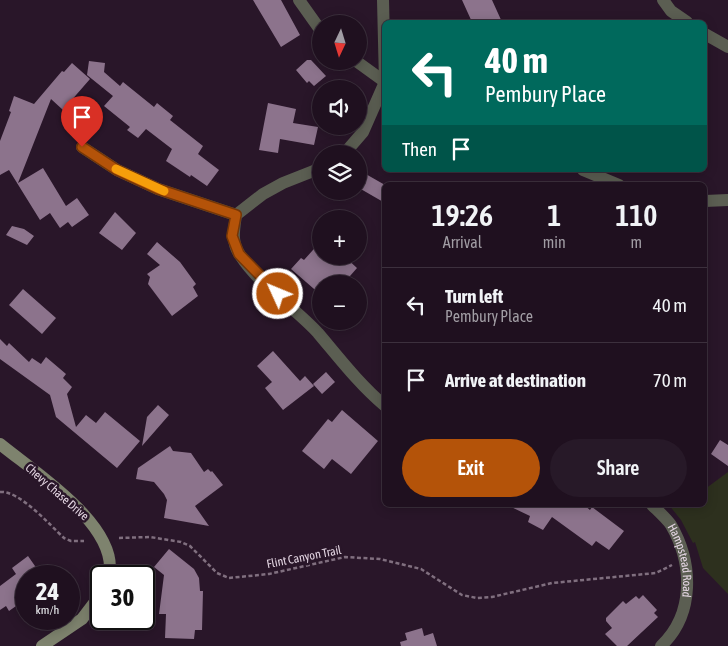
<!DOCTYPE html>
<html lang="en">
<head>
<meta charset="utf-8">
<style>
  :root { --surface:#1f101f; --page:#271928; --text:#f1f3f6; --muted:#a19da4; --line:#3c303d; --accent:#b45309 }
  body { margin:0; font-family:"Asap Condensed",sans-serif; background:var(--page); color:var(--text); height:100vh; display:flex; flex-direction:column; font-size:19px; white-space:nowrap }
  * { box-sizing:border-box; margin:0 }
  p { font-size:16px; color:var(--muted) }
  .icon { flex:none; width:28px; height:28px; fill:none; stroke:currentColor; stroke-width:2; stroke-linecap:round; stroke-linejoin:round }
  .map { position:relative; flex:1; overflow:hidden }
  .side { position:absolute; left:382px; top:182px; width:325px; height:325px; display:flex; flex-direction:column; background:var(--surface); border-radius:8px; box-shadow:0 2px 12px #0003,0 0 0 1px var(--line) }
  .side>* { flex:none }
  .top-card { position:absolute; left:382px; top:20px; width:325px; height:152px; border-radius:8px; box-shadow:0 2px 12px #0003,0 0 0 1px var(--line); background:#00695c; color:#fff; overflow:hidden }
  .needle { width:32px; rotate:184deg }
  .controls { position:absolute; left:312px; top:15px; display:grid; gap:10px }
  .controls a { display:grid; place-items:center; width:55px; height:55px; border-radius:50%; background:var(--surface); box-shadow:0 2px 12px #0003,0 0 0 1px var(--line); font-size:25px }
  .speed { position:absolute; left:15px; top:565px; display:flex; gap:10px; font-size:25px; font-weight:700; text-align:center }
  .speed>* { display:grid; place-content:center; width:65px; height:65px; border-radius:50%; background:var(--surface); box-shadow:0 2px 12px #0003,0 0 0 1px var(--line); line-height:1 }
  .speed small { font-size:12px; font-weight:400 }
  .speed .limit { border:2px solid #111; border-radius:8px; background:#fff; color:#111 }
  .pin { position:absolute; display:grid; place-items:center; width:42px; height:42px; color:#fff; margin:-51px -21px; border-radius:50% 50% 50% 0; rotate:-45deg; box-shadow:0 0 5px #0007 }
  .pin .icon { rotate:45deg }
  .me { position:absolute; width:55px; margin:-28px; rotate:314deg; stroke-linejoin:round; filter:drop-shadow(0 0 4px #0008) }
  .turn { display:flex; align-items:center; gap:18px; height:105px; padding:0 20px; font-size:22px }
  .turn .icon { width:65px; height:65px; stroke-width:2.5 }
  .turn b { display:block; font-size:35px; line-height:42px }
  .then { display:flex; align-items:center; height:48px; padding:0 20px; background:#0003; gap:10px; font-size:19px }
  .eta { display:flex; justify-content:space-evenly; align-items:center; height:85px; text-align:center }
  .eta b { font-size:30px; font-weight:600; line-height:35px }
  .primary-button { display:flex; gap:10px; margin-top:auto; padding:10px 20px }
  .primary-button a { flex:1; height:58px; border-radius:30px; background:var(--accent); color:#fff; font-size:20px; font-weight:600; line-height:58px; text-align:center }
  .primary-button a+a { background:var(--page); color:var(--text) }
  ul { padding:0; list-style:none }
  li { display:flex; align-items:center; gap:15px; height:75px; padding:0 20px; border-top:1px solid var(--line) }
  li div { flex:1 }
  li b { display:block; font-size:19px }
  li em { font-style:normal }
  .map>svg:first-child { display:block }
</style>
</head>
<body>
<div class="map">
<svg width="728" height="646" viewBox="0 0 728 646">
  <rect width="100%" height="100%" fill="#291629"/>
  <path fill="#2d301e" d="M728 472V594L703 568 695 542 693 543 681 520 669 505H705V489Z"/>
  <path fill="#8c738c" d="M253 0H281L300 35 281 47Z
    M462 0H492L502 22H472Z
    M307 60H311L326 76 314 86 309 81 307 83 296 70Z
    M89 61 105 63 104 72 120 86 123 82 154 107 157 103 173 116 170 120 203 146 198 154 219 170 207 186 191 175 190 177 166 161 172 149 146 129 138 138 127 130 130 127 104 106 113 96 87 75Z
    M72 63 90 79 63 110 51 99 18 183 43 168 66 206 77 198 89 215 72 227 68 222 60 228 50 213 40 220 9 170 0 175V141L11 112 9 111 14 96 34 104 62 71 64 72Z
    M268 103 296 109 293 123 318 127 314 145 280 139 278 153 259 150Z
    M364 173 385 185V203L359 188V183Z
    M115 212 136 233 122 250 99 233Z
    M12 226 24 229 34 236 27 245 6 235Z
    M321 241V256H344L357 268 343 284H321V295L291 269 301 258 304 260Z
    M157 242 180 262 196 284 193 287 198 296 172 316 148 284 150 277 147 274 160 265 147 254Z
    M23 289 56 318 42 334 9 305Z
    M0 339 7 346 9 343 29 362 32 358 41 364 46 357 66 374 63 378 72 387 67 394 76 427 86 415 96 423 105 412 140 441 117 468 56 417 50 395 0 359Z
    M273 351 300 381 305 376 314 386 283 410 265 388 272 382 257 366Z
    M326 372 335 382 322 394 313 384Z
    M158 405 169 415 142 446 147 417Z
    M342 410 378 441 351 474 332 459 324 469 302 451 328 419 332 422Z
    M720 440 728 445V466L711 454Z
    M170 446 173 451 191 453 204 472 208 469 211 472 212 471 223 485 195 506 209 526 164 518 167 500 164 494 154 482 136 479 138 468Z
    M507 505H584L590 510 592 507 624 531 609 550 596 541 592 546 552 517 543 530 528 522 530 516Z
    M169 549 194 569 199 578 200 591H203L202 630H195L194 639 165 638 166 614H159L164 575 154 567Z
    M28 556 42 576H26V599L9 611 6 606 0 610V586L16 574 12 568Z
    M643 595 657 610 654 613 658 617 627 646H617L605 634 612 628 606 621V618L623 601 626 604 636 596 639 599Z
    M422 628 424 636 433 633 437 646H401L400 642 407 640 405 633Z"/>
  <g fill="none" stroke-linecap="round" stroke-linejoin="round">
    <path stroke="#806f7f" stroke-width="2.5" stroke-dasharray="4 2.5" stroke-linecap="butt" d="M0 492C19 490 50 525 64 538L71 541H84
      M119 538 150 537 181 542 190 546 217 573 229 578 269 574 345 557 380 559 421 569 462 595 477 598 492 597 552 583 656 573 672 565"/>
    <g stroke="#5b5e52" stroke-width="12">
      <path d="M299 0 321 31"/>
      <path d="M663 0 671 11 687 22"/>
      <path d="M705 34 728 47"/>
      <path d="M356 61 385 82"/>
      <path d="M82 147 117 170 158 189 236 215"/>
      <path d="M344 154 363 132 385 82 383 0"/>
      <path d="M321 168 283 183 263 194 236 215C234 230 231 242 240 255 260 286 294 307 318 333 340 359 359 384 385 406"/>
      <path d="M583 170 619 185"/>
      <path d="M705 201 728 200"/>
      <path id="s1" d="M652 505C658 511 666 518 671 525 693 563 695 614 661 646"/>
    </g>
    <path stroke="#7e836e" stroke-width="12" d="M0 444C34 472 120 526 109 576
      M42 646 82 619 101 594"/>
  </g>
  <g fill="none" stroke-linecap="round" stroke-linejoin="round">
    <defs>
      <path id="route" d="M82 147 117 170 158 189 236 215 232 236 239 254 278 294"/>
    </defs>
    <use href="#route" stroke="#753606" stroke-width="12"/>
    <use href="#route" stroke="#b45309" stroke-width="9"/>
    <path stroke="#f59e0b" stroke-width="9" d="M116 169 164 191"/>
  </g>
  <g text-anchor="middle" stroke-width="5" stroke-linejoin="round" paint-order="stroke">
    <g font-size="12" fill="#e4d6e3" stroke="#291629">
      <text transform="translate(57 492) rotate(41)" y="4">Chevy Chase Drive</text>
      <text transform="translate(304 557) rotate(-11)" y="4">Flint Canyon Trail</text>
      <text dy="4" stroke="none"><textPath href="#s1" startOffset="65">Hampstead Road</textPath></text>
    </g>
  </g>
</svg>
<div class="controls">
<a><svg class="needle" viewBox="-14 -14 28 28"><path d="M0-13l5 13h-10z" fill="#e53935"/><path d="M0 13l5-13h-10z" fill="#a19da4"/></svg></a>
<a><svg class="icon" aria-label="sound" viewBox="0 0 24 24"><path d="M4 9h4l5-4v14l-5-4H4zM17 9q2 3 0 6"/></svg></a>
<a><svg class="icon" aria-label="layers" viewBox="0 0 24 24"><path d="M12 4l9 5-9 5-9-5zM3 14l9 5 9-5"/></svg></a>
<a>+</a>
<a>−</a>
</div>
<div class="speed"><div>24<small>km/h</small></div><div class="limit">30</div></div>
<div class="pin" style="left:82px;top:147px;background:#d93025"><svg class="icon" aria-label="arrive" viewBox="0 0 24 24"><path d="M6 21V4h12l-3 4 3 4H6"/></svg></div>
<svg class="me" style="left:278px;top:294px" viewBox="-20 -20 40 40"><circle r="17" fill="#b45309" stroke="#fff" stroke-width="3"/><path d="M0-11L8 9 0 5-8 9z" fill="#fff"/></svg>
<div class="top-card">
<div class="turn"><svg class="icon" aria-label="left" viewBox="0 0 24 24"><path d="M17 20v-9H6M10 6l-5 5 5 5"/></svg><div><b>40 m</b>Pembury Place</div></div>
<div class="then">Then<svg class="icon" aria-label="arrive" viewBox="0 0 24 24"><path d="M6 21V4h12l-3 4 3 4H6"/></svg></div>
</div>
<section class="side">
<div class="eta">
<div><b>19:26</b><p>Arrival</p></div>
<div><b>1</b><p>min</p></div>
<div><b>110</b><p>m</p></div>
</div>
<ul>
<li><svg class="icon" aria-label="left" viewBox="0 0 24 24"><path d="M17 20v-9H6M10 6l-5 5 5 5"/></svg><div><b>Turn left</b><p>Pembury Place</p></div><em>40 m</em></li>
<li><svg class="icon" aria-label="arrive" viewBox="0 0 24 24"><path d="M6 21V4h12l-3 4 3 4H6"/></svg><div><b>Arrive at destination</b></div><em>70 m</em></li>
</ul>
<div class="primary-button"><a>Exit</a><a>Share</a></div>
</section>
</div>
</body>
</html>
